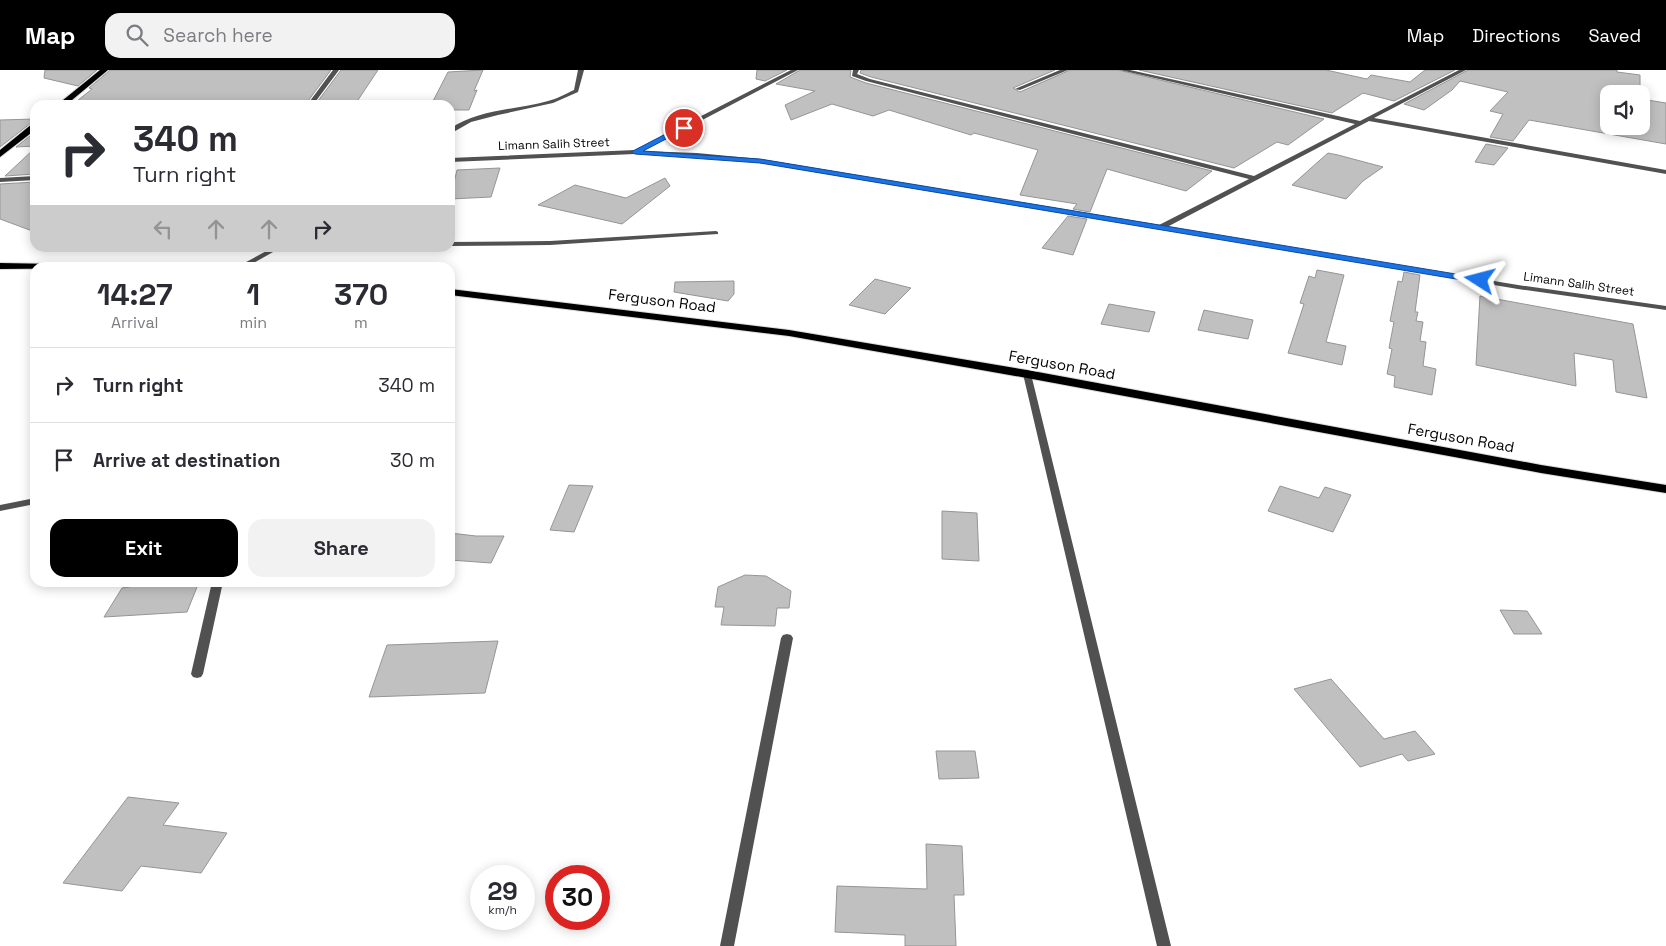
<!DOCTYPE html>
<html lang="en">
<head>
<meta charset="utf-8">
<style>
  :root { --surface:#fff; --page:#f2f2f3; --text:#2b2b33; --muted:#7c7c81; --line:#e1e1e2; --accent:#000 }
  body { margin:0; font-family:"Space Grotesk",sans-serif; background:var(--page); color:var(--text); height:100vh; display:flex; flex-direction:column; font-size:19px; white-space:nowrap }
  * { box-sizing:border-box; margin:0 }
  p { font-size:16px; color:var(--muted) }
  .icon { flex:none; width:28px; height:28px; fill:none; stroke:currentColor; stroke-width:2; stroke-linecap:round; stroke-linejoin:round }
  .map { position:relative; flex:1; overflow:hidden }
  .side { position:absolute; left:30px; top:192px; width:425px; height:325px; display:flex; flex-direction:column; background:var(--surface); border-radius:15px; box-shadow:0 2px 12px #0003 }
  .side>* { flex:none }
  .hud { position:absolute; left:30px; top:30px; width:425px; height:152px; border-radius:15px; box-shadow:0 2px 12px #0003; background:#fff; color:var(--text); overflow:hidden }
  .buttons { position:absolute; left:1600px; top:15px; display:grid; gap:10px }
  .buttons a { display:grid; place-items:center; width:50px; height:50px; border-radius:10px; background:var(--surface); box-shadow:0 2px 12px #0003; font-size:25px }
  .speed { position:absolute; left:470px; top:795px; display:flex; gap:10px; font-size:25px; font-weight:700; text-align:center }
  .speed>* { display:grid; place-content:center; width:65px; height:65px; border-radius:50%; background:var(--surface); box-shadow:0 2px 12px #0003; line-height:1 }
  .speed small { font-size:12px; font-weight:400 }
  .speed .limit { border:8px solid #d22; background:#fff; color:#111 }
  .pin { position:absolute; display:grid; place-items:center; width:42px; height:42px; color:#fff; margin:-21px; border:2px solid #fff; border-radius:50%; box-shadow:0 1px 5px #0007 }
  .me { position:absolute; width:55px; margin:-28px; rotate:279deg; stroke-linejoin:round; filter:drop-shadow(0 0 4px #0008) }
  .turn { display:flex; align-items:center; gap:18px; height:105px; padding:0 20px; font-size:22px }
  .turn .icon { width:65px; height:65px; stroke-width:2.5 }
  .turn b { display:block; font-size:35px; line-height:42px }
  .lanes { display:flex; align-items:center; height:48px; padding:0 20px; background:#0003; justify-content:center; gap:25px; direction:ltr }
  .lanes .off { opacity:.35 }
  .eta { display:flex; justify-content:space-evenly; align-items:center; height:85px; text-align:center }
  .eta b { font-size:30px; font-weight:700; line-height:35px }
  .cta { display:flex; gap:10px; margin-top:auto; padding:10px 20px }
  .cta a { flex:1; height:58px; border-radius:15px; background:var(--accent); color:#fff; font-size:20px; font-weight:700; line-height:58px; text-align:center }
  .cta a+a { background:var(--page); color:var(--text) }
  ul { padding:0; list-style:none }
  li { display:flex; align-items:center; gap:15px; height:75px; padding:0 20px; border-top:1px solid var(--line) }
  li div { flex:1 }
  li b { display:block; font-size:19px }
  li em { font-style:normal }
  header { display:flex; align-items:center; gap:30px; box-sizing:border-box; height:70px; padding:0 25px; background:var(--accent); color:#fff }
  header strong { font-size:24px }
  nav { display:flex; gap:28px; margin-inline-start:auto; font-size:18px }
  .search { width:350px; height:45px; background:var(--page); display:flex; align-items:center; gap:12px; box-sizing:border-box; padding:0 18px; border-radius:15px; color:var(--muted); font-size:19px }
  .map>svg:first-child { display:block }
</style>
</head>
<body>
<header>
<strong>Map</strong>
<div class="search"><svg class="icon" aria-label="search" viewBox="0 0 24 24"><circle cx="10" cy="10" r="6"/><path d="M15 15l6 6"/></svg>Search here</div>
<nav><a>Map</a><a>Directions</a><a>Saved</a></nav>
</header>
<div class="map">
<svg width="1666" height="876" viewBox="0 0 1666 876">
  <rect width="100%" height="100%" fill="#fff"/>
  <path fill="#c0c0c0" stroke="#959595" d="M45 0H97L78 16 44 8Z
    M110 0H331L305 35H72L92 19 89 18Z
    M341 0H378L356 33 315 35Z
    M483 0 474 21 477 20 469 40H450V35H431L448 2Z
    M757 0H787L765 11 756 9Z
    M800 0H851L850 7 866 13 1212 101 1186 121 1107 99 1090 142 1073 139 1077 134 1020 125 1038 80 974 63 971 65 889 40 873 46 832 34 791 50 785 35 815 21 776 14Z
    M861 0H1055L1013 18 1020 22 1070 0H1118L1324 49 1288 75 1277 72 1234 98 871 7 860 3Z
    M1139 0H1326L1367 9 1371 5 1410 12 1425 0H1455L1394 31 1363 23 1332 43Z
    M1468 0H1617V2L1640 5V24H1609V56H1641V29L1666 33V74L1529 50 1513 71 1490 67 1503 44 1490 41 1508 22 1460 11 1452 20 1424 40 1404 34Z
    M35 49V52L31 53 0 77V50Z
    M35 62V76L16 77Z
    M1486 74 1508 78 1494 95 1475 92Z
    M35 78V104L5 106Z
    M1328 83 1338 85 1383 97 1363 111 1346 129 1292 115Z
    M500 98 491 127 450 129 457 100Z
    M665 108 670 116 622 154 538 135 575 115 626 128Z
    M35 112V162L0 149V114Z
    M1068 146 1087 149 1073 185 1042 178Z
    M1317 200 1344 205 1326 272 1346 276 1342 295 1288 283 1304 234 1300 233 1309 206 1315 208Z
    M1404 202 1420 205 1415 242H1418L1416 251 1423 252 1420 271 1426 272 1423 296 1436 299 1432 325 1394 317 1395 306 1387 304 1392 279 1389 278 1394 252 1390 251 1398 211 1402 212Z
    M875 209 911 218 885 244 849 235Z
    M734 211V224L728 231 674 222 675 212Z
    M1480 226 1633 254 1647 328 1616 322 1613 290 1574 283 1576 316 1476 295Z
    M1109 234 1155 242 1149 262 1101 254Z
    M1204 240 1253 250 1248 269 1198 260Z
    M569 415 593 416 574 462 550 460Z
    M1280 416 1319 428 1325 417 1351 425 1333 462 1268 441Z
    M942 441 977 443 979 491 942 489Z
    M450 463 476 466H504L491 493 450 490Z
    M745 505 766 506 791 521 789 538H777L775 556 721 555 724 537H715L718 517Z
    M160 512H199L187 542 104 547 122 518Z
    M1500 540 1527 541 1542 564H1514Z
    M498 571 485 623 369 627 387 575Z
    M1331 609 1384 669 1415 661 1435 684 1408 691 1402 684 1360 697 1294 619Z
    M936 681H975L979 708 939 709Z
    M128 727 179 733 163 755 227 763 201 803 141 796 122 821 63 813Z
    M926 774 962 776 964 825H954L956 876H905V865L835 862 837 816 927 819Z"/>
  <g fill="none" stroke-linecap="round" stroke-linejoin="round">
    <defs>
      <path id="trunk" d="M100 0H108L66 35H57Z
        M32 54H35V60L0 87V80Z
        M0 193 110 195 115 198 0 199Z
        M450 219 789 260 1027 300 1541 395 1666 415V423L1541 403 1027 308 789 266 450 225Z"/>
    </defs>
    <use href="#trunk" stroke="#dbdbdb" stroke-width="2"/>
    <path fill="#515151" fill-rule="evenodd" d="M716 161 718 162V164L550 175 450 176V172L550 171Z
      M272 178H280L245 198H235Z
      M35 428V434L0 441V435Z
      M212 512H223L203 604 201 607 197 608 193 607 191 604Z"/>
    <path fill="#515151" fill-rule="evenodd" d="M333 0H339L313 35H307Z
      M578 0H584L578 22 553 33 498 45 471 52 450 64V59C478 39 516 40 548 31 557 29 565 24 574 20Z
      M791 0H798L643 81 697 83 760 89 1159 155 1249 109 866 11 852 6 853 0H859L857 4 870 9 1254 106 1355 54 1120 0H1130L1360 51 1459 0H1466L1374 48 1666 100V104L1369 51 1167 157 1518 215 1666 236V240L1518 219 760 93 697 87 635 84 450 92V88L635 80Z
      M1060 0H1068L1020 20 1015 19Z
      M35 106V110L0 112V108Z
      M1027 301 1031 304 1171 876H1157L1023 304Z
      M787 564 791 565 793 568 734 876H720L781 568 783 565Z"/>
    <use href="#trunk" fill="#000" fill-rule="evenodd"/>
  </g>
  <path fill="#1a73e8" stroke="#114b97" d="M681 56 687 58 643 81 760 89 1480 208 1485 210 1480 213 760 93 635 84 631 82Z"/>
  <g text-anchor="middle" stroke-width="5" stroke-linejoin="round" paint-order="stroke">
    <g font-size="12" fill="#000" stroke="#fff">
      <text transform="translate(554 74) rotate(-2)" y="4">Limann Salih Street</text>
      <text transform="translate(1579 214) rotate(8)" y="4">Limann Salih Street</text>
    </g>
    <g font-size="15" fill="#000" stroke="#fff">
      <text transform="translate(662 231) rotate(7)" y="5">Ferguson Road</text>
      <text transform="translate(1062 295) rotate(10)" y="5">Ferguson Road</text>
      <text transform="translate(1461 368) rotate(10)" y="5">Ferguson Road</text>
    </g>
  </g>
</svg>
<div class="buttons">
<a><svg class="icon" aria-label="sound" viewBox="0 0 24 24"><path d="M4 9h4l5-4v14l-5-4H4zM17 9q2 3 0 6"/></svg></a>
</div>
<div class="speed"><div>29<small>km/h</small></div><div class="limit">30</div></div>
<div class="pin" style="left:684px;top:58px;background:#d93025"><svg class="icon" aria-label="arrive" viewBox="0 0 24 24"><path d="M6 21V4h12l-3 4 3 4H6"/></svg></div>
<svg class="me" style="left:1480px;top:210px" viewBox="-20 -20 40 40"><path d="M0-17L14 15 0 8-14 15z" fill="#1a73e8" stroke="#fff" stroke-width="4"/></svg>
<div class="hud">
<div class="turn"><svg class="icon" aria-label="right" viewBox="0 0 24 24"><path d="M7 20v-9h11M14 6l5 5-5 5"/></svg><div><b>340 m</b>Turn right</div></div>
<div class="lanes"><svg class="icon off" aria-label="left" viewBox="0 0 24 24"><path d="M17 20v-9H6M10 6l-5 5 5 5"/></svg><svg class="icon off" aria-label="ahead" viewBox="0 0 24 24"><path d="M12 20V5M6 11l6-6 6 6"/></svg><svg class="icon off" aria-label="ahead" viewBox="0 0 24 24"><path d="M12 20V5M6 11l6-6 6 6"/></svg><svg class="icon" aria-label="right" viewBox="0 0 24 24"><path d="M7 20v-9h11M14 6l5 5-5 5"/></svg></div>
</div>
<section class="side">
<div class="eta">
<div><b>14:27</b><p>Arrival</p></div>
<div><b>1</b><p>min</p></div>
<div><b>370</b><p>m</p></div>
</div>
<ul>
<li><svg class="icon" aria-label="right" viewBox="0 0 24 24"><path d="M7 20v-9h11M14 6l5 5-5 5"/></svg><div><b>Turn right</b></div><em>340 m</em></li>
<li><svg class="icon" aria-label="arrive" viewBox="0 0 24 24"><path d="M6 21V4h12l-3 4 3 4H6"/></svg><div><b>Arrive at destination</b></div><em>30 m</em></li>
</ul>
<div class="cta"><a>Exit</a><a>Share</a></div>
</section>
</div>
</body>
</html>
